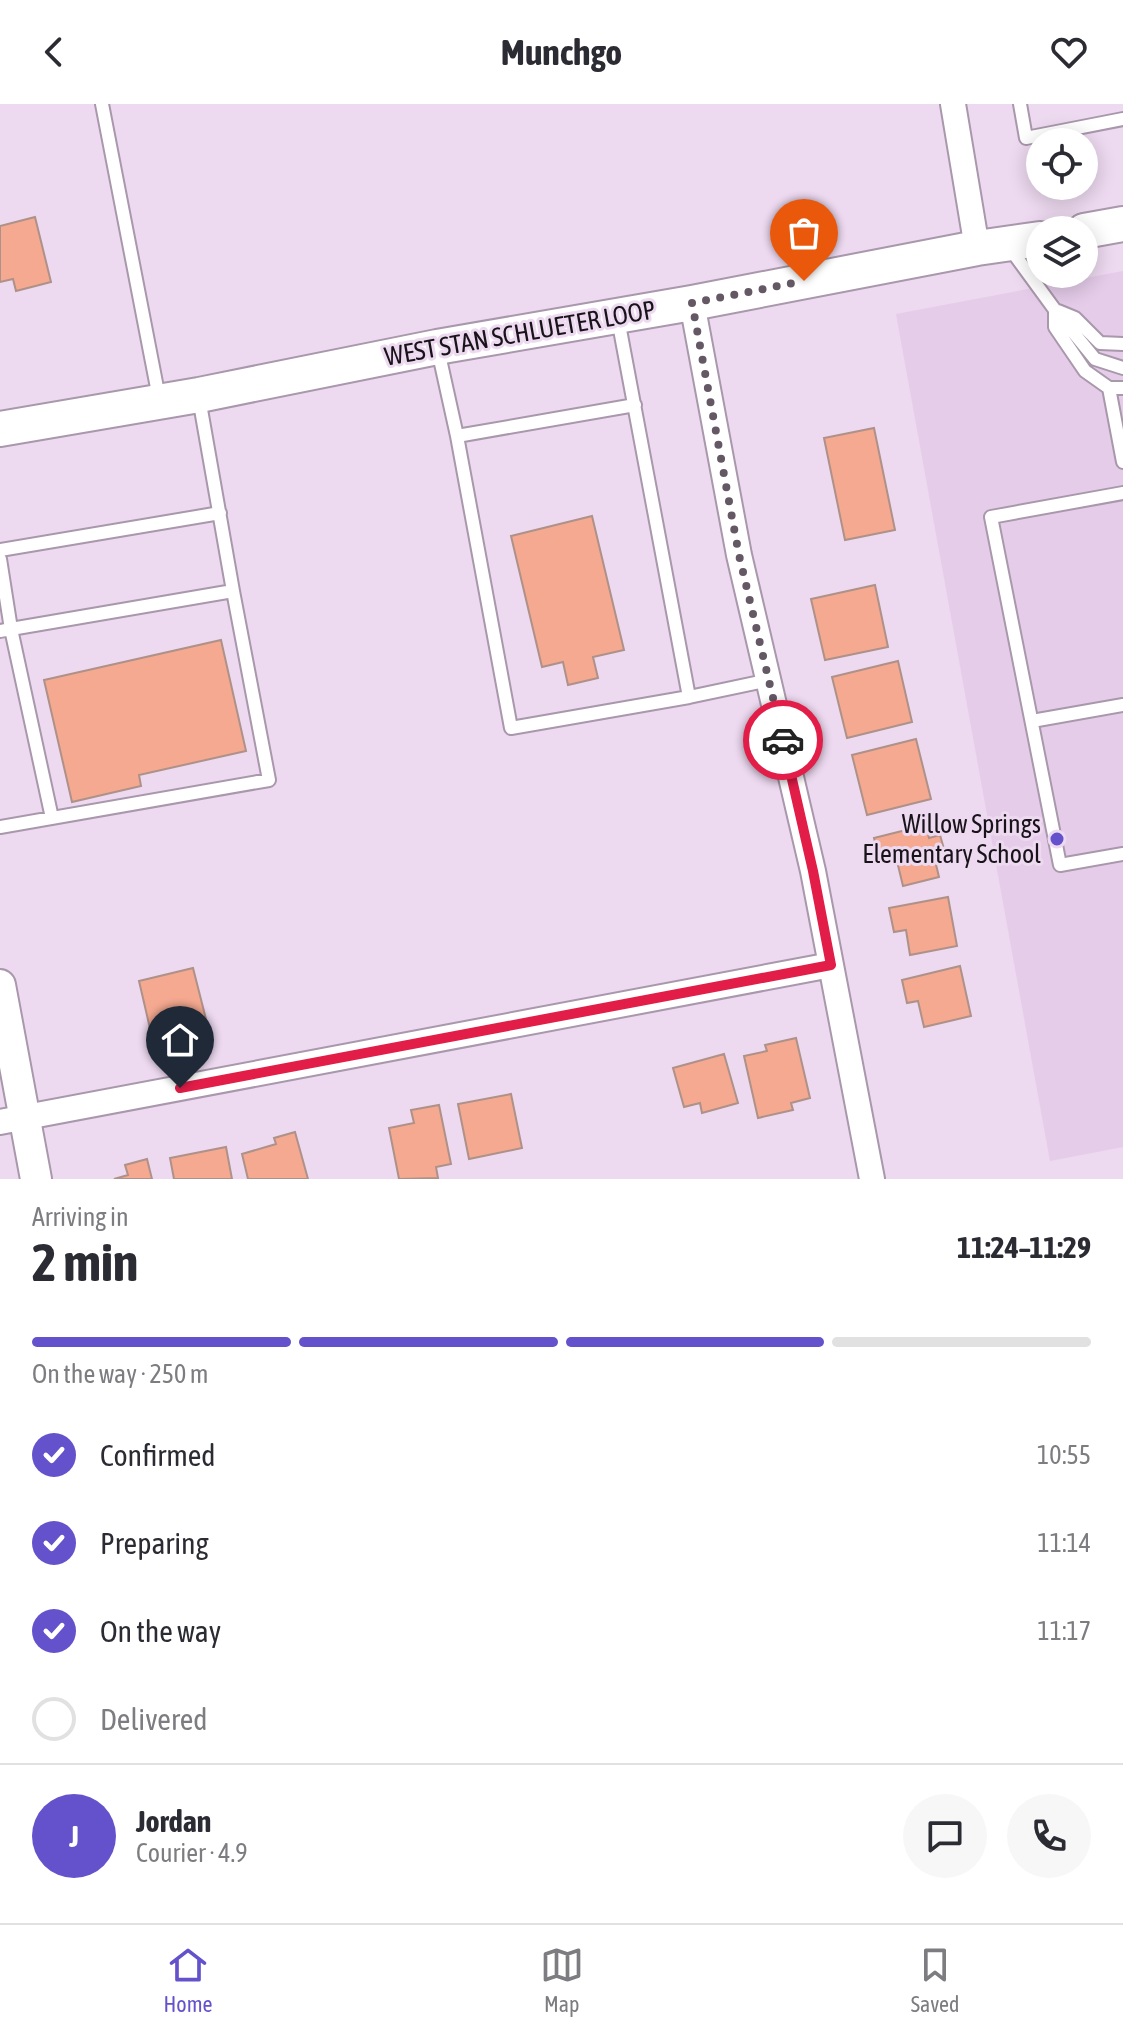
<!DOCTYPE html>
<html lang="en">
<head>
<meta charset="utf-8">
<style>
	body { margin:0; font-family:"Asap Condensed",sans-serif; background:#f7f7f7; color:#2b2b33; height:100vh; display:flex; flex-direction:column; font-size:30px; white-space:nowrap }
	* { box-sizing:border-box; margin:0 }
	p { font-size:26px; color:#7c7c81 }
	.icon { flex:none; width:44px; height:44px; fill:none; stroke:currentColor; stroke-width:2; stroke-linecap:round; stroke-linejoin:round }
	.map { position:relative; height:1075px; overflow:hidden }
	.side { display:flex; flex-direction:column; background:#fff; flex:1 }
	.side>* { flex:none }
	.fabs { position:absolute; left:1026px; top:24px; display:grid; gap:16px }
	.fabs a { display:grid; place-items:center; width:72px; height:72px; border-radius:50%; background:#fff; box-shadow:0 4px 20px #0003; font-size:40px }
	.pin { position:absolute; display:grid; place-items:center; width:68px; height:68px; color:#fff; margin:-82px -34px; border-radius:50% 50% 50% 0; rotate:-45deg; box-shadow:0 0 8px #0007 }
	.pin .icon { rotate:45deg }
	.courier { position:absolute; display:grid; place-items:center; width:80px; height:80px; margin:-40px; border:6px solid #e11d48; border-radius:50%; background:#fff; color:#222; box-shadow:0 2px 10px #0007 }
	.head em { font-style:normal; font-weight:700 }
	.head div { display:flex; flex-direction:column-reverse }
	.head { display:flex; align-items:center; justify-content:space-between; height:136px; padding:0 32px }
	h1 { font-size:52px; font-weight:700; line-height:60px }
	.bar { display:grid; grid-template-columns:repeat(4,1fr); gap:12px 8px; align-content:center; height:96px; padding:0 32px }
	.bar i { height:10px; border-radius:6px; background:#e1e1e2 }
	.bar .selected { background:#6352cb }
	.bar p { grid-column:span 4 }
	.line { display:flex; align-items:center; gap:20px; padding:0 32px; border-top:2px solid #e1e1e2 }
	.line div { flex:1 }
	.round { display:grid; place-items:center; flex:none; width:84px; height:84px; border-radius:42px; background:#f7f7f7 }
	ol { padding:0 32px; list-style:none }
	li { display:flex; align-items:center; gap:24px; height:88px }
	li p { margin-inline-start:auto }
	li .icon { padding:8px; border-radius:50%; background:#6352cb; color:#fff; stroke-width:4 }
	li:last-child { color:#7c7c81 }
	li i { width:44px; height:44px; border:4px solid #e1e1e2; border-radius:50% }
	header { display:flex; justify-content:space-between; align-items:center; height:104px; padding:0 32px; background:#fff; font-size:36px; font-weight:700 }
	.dock { display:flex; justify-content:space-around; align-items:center; height:112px; border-top:2px solid #e1e1e2; background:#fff; font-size:22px; color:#7c7c81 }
	.dock a { display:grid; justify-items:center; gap:4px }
	.dock .selected { color:#6352cb }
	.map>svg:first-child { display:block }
	.built { fill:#e5cce9 }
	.building { fill:#f5a990; stroke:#ae9188; stroke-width:2 }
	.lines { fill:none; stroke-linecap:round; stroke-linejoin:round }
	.service-casing { stroke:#a997ac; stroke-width:16 }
	.minor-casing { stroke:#a997ac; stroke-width:28 }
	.tertiary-casing { stroke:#a997ac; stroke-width:34 }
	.secondary-casing { stroke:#a997ac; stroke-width:38 }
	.service { stroke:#fff; stroke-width:12 }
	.minor { stroke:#fff; stroke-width:24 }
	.tertiary { stroke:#fff; stroke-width:30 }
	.secondary { stroke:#fff; stroke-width:34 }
	.done { stroke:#635864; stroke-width:8; stroke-dasharray:0 14.4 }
	.route { stroke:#e11d48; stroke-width:10 }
	.poi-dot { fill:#6352cb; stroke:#edd9f0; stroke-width:3 }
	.labels { text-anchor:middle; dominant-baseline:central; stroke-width:6; stroke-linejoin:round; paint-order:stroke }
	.street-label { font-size:26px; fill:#181219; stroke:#edd9f0 }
	.poi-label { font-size:26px; fill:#181219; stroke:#edd9f0; text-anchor:end }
</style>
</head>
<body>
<header><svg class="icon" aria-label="back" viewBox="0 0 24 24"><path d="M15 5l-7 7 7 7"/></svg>Munchgo<svg class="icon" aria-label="heart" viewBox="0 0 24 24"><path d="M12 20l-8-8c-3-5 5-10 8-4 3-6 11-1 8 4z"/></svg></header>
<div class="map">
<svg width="1123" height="1075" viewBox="0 0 1123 1075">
	<rect width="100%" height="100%" fill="#edd9f0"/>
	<!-- built -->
	<path class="built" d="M1123,167V1043L1050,1057L896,210Z"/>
	<!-- building -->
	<path class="building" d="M35,113L51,178L16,187L13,175L0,178V122Z
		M874,324L895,426L845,436L824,334Z
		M592,412L624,546L593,553L598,574L568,581L563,558L542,563L511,432Z
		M875,481L888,543L825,556L811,495Z
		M221,536L246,647L139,671L141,682L72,698L44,576Z
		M898,557L912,618L847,634L832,573Z
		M916,635L931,695L867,711L852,651Z
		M926,721L929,734L940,731L944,745L933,748L939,773L903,782L896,753L880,757L874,734Z
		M948,793L957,842L910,851L906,826L894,828L889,804Z
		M960,862L971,912L924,923L918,897L907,899L902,876Z
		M193,864L207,919L152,933L139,877Z
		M796,934L810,994L791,999L793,1006L758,1014L744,952L767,947L765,941Z
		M724,950L738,999L702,1009L700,999L684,1003L673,964Z
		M511,990L522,1044L469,1055L458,1000Z
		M439,1001L451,1060L436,1063L438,1074L399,1075L389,1024L414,1019L411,1006Z
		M295,1028L308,1075H248L242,1050L276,1040L274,1034Z
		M226,1043L232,1075H174L170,1054Z
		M147,1055L152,1075H114L128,1071L125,1061Z"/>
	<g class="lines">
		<!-- service casing -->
		<g class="service-casing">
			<path id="service" d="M102,0L159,294
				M1020,0L1026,34L1123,15
				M1009,143L1055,206V223L1085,267L1109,284H1123
				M1055,206L1095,255L1123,264
				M1058,207L1075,214L1100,239L1123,240
				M438,246L457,332L511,624L689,593L618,215
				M1109,284L1123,358
				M457,332L635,301
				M1123,389L991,413L1060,761L1123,750
				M0,446L220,409
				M0,455L11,525L233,487
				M0,527L11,525L52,714
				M689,593L769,576
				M1032,617L1123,601
				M0,723L269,676L233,487L199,294"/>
		</g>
		<!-- minor casing -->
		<g class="minor-casing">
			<path id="minor" d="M953,0L977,144
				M692,199L739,451L813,767L872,1075
				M0,1018L831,861"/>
		</g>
		<!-- tertiary casing -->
		<g class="tertiary-casing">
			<path id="tertiary" d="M0,881L36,1075"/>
		</g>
		<!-- secondary casing -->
		<g class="secondary-casing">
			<path id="secondary" d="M1084,127L1123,120
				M0,325L199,291L437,243L692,199L977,144L1040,135"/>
		</g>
		<!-- service -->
		<use href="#service" class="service"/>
		<!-- minor -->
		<use href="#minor" class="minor"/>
		<!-- tertiary -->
		<use href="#tertiary" class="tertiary"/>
		<!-- secondary -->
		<use href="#secondary" class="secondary"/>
	</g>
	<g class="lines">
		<!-- done -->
		<path class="done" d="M783,636L739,451L692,199L804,177"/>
		<!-- route -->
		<path class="route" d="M180,984L831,861L813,767L783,636"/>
	</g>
	<!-- markers -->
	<circle class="poi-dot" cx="1057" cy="735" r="8"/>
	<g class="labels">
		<!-- street labels -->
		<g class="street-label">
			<text transform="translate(520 229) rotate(-10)">WEST STAN SCHLUETER LOOP</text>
		</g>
		<!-- poi labels -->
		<g class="poi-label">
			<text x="1041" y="720">Willow Springs<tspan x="1041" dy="30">Elementary School</tspan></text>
		</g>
	</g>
</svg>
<div class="fabs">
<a><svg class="icon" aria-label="locate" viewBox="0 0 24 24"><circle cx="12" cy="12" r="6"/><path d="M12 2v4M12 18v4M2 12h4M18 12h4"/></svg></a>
<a><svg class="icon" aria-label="layers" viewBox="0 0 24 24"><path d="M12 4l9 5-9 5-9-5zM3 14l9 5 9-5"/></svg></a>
</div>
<div class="pin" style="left:804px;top:177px;background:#ea580c"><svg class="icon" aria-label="bag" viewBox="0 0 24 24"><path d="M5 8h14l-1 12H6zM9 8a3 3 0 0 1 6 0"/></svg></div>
<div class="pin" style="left:180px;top:984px;background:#1f2937"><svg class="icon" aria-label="home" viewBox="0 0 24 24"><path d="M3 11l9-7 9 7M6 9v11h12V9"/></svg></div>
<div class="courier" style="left:783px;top:636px"><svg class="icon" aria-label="car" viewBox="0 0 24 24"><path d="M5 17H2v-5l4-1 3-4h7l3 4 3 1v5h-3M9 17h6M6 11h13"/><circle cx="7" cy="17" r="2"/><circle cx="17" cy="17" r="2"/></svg></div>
</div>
<section class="side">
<div class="head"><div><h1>2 min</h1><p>Arriving in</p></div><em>11:24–11:29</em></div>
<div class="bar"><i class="selected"></i><i class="selected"></i><i class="selected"></i><i></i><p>On the way · 250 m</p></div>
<ol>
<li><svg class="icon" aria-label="check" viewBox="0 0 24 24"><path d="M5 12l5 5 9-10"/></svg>Confirmed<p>10:55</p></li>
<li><svg class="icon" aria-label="check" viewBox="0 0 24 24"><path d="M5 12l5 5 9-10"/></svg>Preparing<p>11:14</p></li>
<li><svg class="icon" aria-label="check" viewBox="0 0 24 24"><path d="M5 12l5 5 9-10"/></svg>On the way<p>11:17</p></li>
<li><i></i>Delivered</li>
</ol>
<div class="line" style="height:144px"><b class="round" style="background:#6352cb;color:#fff">J</b><div><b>Jordan</b><p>Courier · 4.9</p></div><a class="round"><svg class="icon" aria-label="chat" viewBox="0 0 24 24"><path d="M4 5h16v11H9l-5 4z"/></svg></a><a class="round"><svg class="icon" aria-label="phone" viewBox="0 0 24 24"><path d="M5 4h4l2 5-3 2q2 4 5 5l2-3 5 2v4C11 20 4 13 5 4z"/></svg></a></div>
</section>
<nav class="dock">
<a class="selected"><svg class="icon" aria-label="home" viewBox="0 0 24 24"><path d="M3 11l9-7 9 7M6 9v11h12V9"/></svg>Home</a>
<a><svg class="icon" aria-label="map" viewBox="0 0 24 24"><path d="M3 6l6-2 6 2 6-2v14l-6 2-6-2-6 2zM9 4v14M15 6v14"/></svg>Map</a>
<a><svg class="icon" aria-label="saved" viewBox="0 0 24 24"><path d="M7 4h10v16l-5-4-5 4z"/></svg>Saved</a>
</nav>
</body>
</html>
